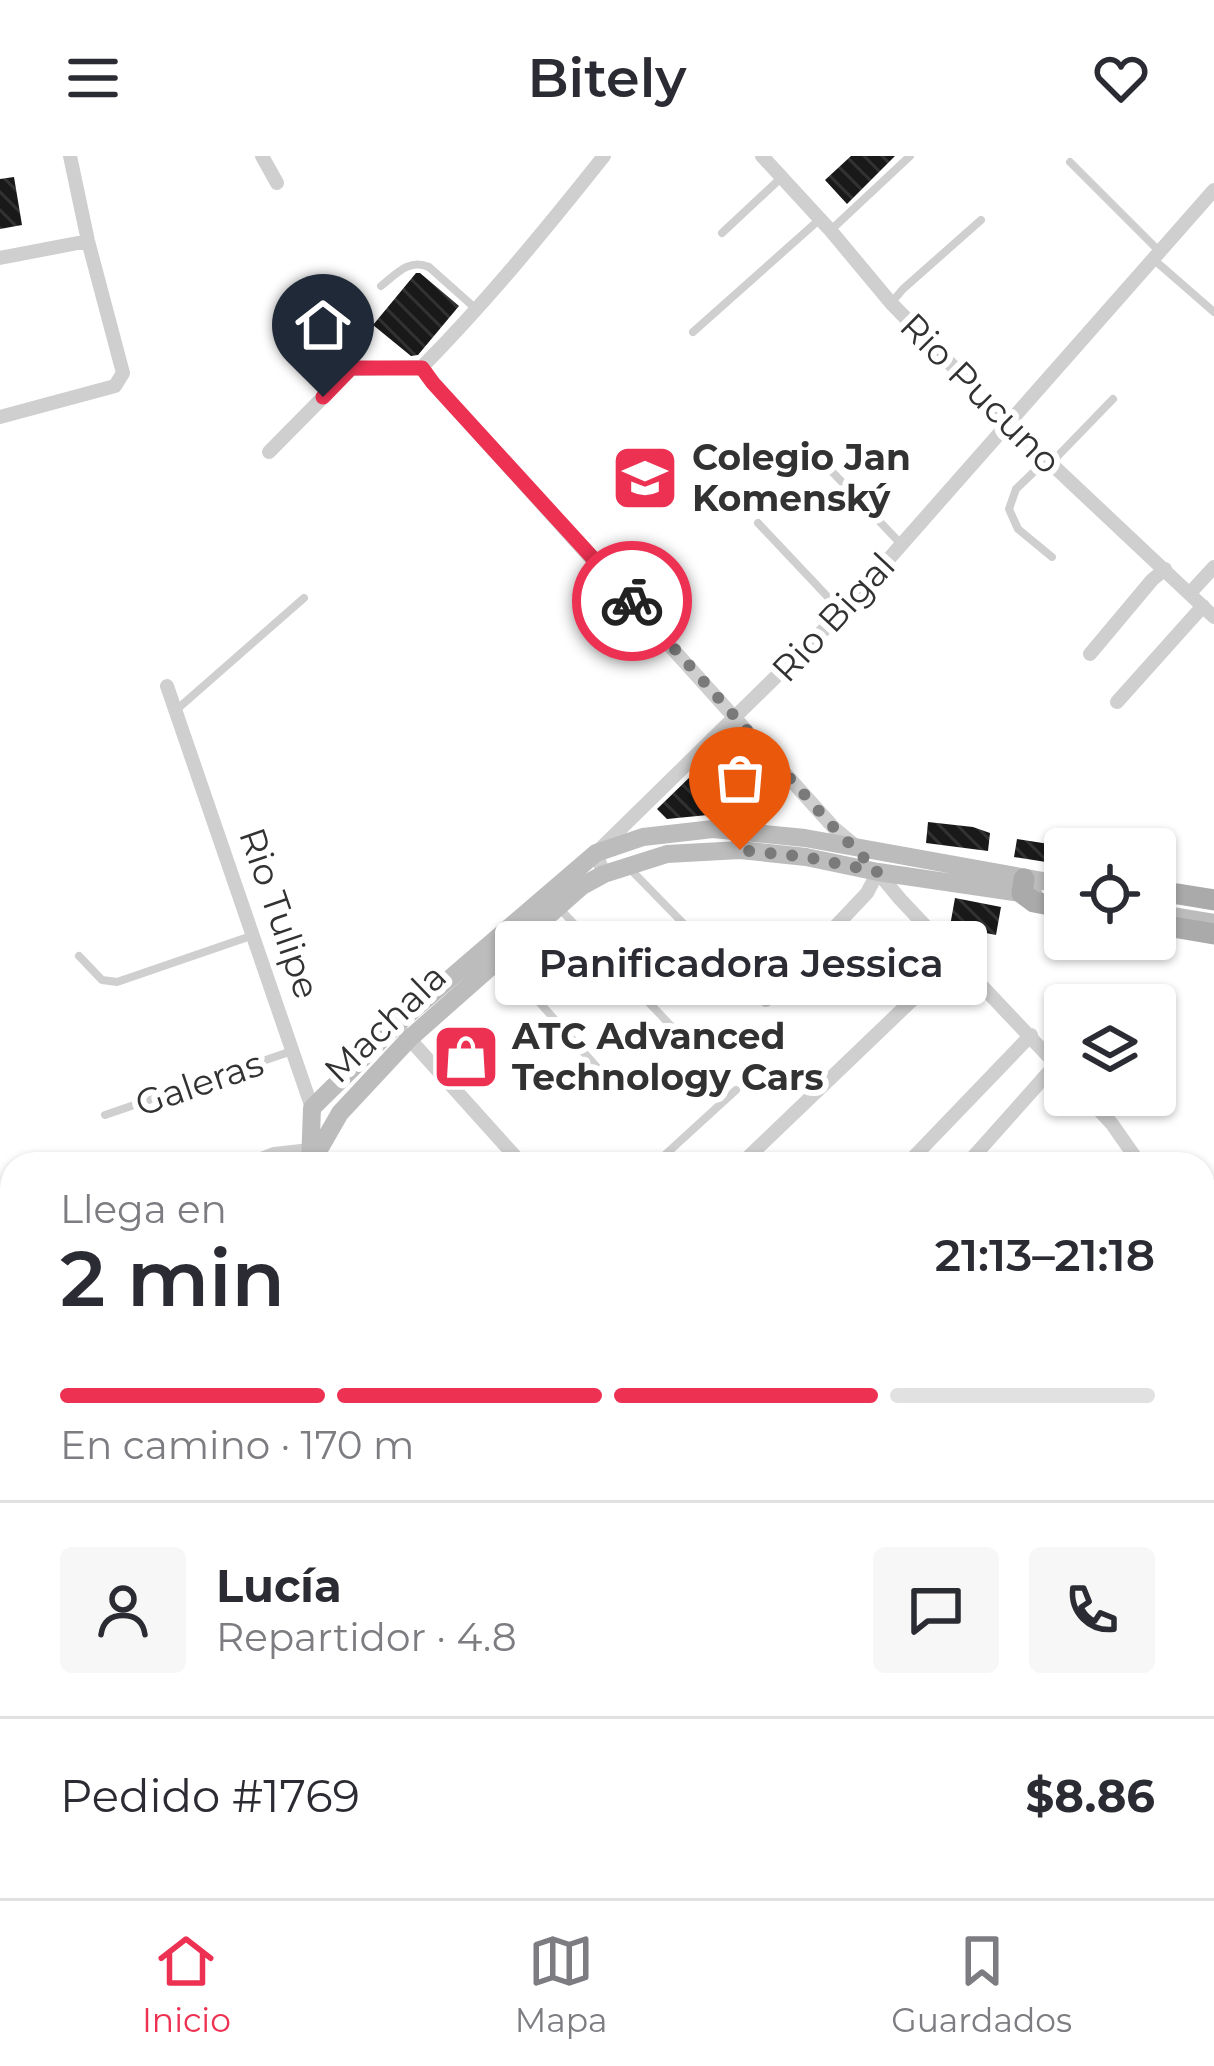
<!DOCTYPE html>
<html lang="es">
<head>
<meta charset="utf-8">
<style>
	body { margin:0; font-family:Montserrat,sans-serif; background:#f7f7f7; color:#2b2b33; height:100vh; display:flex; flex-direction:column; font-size:45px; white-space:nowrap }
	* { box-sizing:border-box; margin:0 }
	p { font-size:39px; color:#7c7c81 }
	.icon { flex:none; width:66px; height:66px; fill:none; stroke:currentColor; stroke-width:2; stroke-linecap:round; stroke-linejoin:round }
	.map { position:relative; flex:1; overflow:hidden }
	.details { position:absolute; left:0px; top:996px; width:1215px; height:747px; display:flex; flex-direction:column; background:#fff; border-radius:36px 36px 0 0; box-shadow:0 3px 9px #0004 }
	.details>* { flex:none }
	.controls { position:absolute; left:1044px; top:672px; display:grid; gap:24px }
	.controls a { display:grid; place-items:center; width:132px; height:132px; border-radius:12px; background:#fff; box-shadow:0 3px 9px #0004; font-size:60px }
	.pin { position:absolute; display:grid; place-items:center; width:102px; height:102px; color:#fff; margin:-123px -51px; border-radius:50% 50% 50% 0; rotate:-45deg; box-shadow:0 0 12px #0007 }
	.pin .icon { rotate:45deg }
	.courier { position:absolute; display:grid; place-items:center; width:120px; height:120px; margin:-60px; border:9px solid #ed3152; border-radius:50%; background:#fff; color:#222; box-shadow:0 3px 15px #0007 }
	.bubble { position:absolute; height:84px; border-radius:12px; background:#fff; box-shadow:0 3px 9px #0004; font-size:39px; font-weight:600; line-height:84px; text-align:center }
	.headline em { font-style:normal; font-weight:600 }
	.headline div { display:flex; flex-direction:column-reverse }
	.headline { display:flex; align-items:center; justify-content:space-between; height:204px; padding:0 60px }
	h1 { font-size:78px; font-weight:600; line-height:90px }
	.bar { display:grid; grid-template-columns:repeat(4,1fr); gap:18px 12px; align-content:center; height:144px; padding:0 60px }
	.bar i { height:15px; border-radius:9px; background:#e1e1e2 }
	.bar .active { background:#ed3152 }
	.bar p { grid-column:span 4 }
	.line { display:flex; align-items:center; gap:30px; padding:0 60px; border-top:3px solid #e1e1e2 }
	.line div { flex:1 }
	.round { display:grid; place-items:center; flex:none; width:126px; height:126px; border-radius:12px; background:#f7f7f7 }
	header { display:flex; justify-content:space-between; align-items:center; height:156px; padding:0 60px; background:#fff; font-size:54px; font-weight:600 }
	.menu { display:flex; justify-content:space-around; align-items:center; height:168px; border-top:3px solid #e1e1e2; background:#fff; font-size:33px; color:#7c7c81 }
	.menu a { display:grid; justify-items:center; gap:6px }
	.menu .active { color:#ed3152 }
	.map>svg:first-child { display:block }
	.building { fill:url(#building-back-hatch) }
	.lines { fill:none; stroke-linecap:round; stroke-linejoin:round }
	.lane { stroke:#cfcfcf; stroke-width:8 }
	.street { stroke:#cfcfcf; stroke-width:14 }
	.secondary { stroke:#bcbcbc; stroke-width:18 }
	.primary { stroke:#aaa; stroke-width:21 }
	.done { stroke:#7a7a7a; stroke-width:12; stroke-dasharray:0 21.6 }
	.route { stroke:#ed3152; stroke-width:15 }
	.labels { text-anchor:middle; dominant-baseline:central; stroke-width:12; stroke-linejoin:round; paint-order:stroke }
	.street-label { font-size:36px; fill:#323232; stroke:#fff }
	.poi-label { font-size:36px; font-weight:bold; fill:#323232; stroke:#fff; text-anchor:start }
</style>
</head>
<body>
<header><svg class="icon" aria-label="menu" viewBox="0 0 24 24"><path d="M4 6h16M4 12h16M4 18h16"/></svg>Bitely<svg class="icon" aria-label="heart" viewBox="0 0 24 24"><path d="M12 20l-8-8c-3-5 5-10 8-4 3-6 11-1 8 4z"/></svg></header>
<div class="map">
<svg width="1214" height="1742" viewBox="0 0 1214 1742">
	<defs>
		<pattern id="building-back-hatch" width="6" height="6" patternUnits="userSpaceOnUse" patternTransform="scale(3)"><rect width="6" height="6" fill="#191919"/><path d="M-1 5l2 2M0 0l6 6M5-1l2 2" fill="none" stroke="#323232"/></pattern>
	</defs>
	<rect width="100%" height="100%" fill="#fff"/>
	<!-- building -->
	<path class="building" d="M851,0H895L847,48L825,24Z
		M14,21L22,69L0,73V23Z
		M416,117H420L459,150L418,199L411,200L373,169Z
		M693,618L728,657L667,663L657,653Z
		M928,666L973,671L990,677L988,695L926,687Z
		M1017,683L1049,688L1046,706L1014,701Z
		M955,742L1001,751L996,779L950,770Z"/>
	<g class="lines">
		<!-- lane -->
		<path class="lane" d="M1070,6L1159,95
			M832,73L910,0
			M722,77L782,21
			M1152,102L1214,156
			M381,130C396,118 409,102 429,111L475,152
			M892,146L903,133L981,64
			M693,176L820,63
			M819,302L901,388
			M1046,304L1016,333L1009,353L1018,373L1052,401
			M1051,307L1113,243
			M758,367L842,456
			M175,555L304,442
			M629,712L728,813
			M559,752L674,873
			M79,800L102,824L117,826L251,780
			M500,802L618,935
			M105,959L292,895
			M655,1008L736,934"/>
		<!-- street -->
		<path class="street" d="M262,0L277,27
			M762,0L831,75L891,147L1009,268L1214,461
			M0,102L88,85
			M422,211L433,227L835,673L853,688
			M422,211C487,145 546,73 604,0
			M0,261L115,230L123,217L88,85L70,0
			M269,296L351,213L422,211
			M1190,437L1214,411
			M1090,498L1152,424L1165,413
			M167,530L312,952
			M1117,546L1203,450
			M876,714L900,743L1065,918
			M604,718L596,697L842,456L1214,34
			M766,844L867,737L878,716
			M405,878L522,1008
			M1085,939L1112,968L1140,1008
			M248,1008L274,998L310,994
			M741,1008L956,802
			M907,1008L1031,879
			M967,1008L1056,908
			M1203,1034L1214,1029
			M1203,1272L1214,1300
			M1203,1340L1214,1331
			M0,1350L12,1339
			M0,1402L12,1423
			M0,1588L12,1581
			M276,1742L282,1731
			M424,1742L426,1731
			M469,1742L471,1731
			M515,1742L516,1731
			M558,1742L560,1731
			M600,1742L601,1731
			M838,1742L842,1731"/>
		<!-- secondary -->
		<path class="secondary" d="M1155,757L1214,767
			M313,1004L340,957L409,883L582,730L604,718L667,698L740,694L806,701L878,716L1034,739
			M310,1008L312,952L397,868L596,697L643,681L713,673L805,682L1065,729
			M0,1721L12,1715
			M309,1731L323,1734L343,1731"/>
		<!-- primary -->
		<path class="primary" d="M1024,723L1022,737L1034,746L1065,752
			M1155,738H1178L1214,744
			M1155,768L1214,778
			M1203,1612L1214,1576
			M1162,1742L1166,1731
			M1210,1742L1214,1730"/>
	</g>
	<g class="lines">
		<!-- done -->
		<path class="done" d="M632,445L835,673L878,716L806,701L740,694"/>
		<!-- route -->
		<path class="route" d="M323,241L351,212H422L433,227L632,445"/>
	</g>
	<!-- icons -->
	<defs>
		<g id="school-square" transform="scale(3.45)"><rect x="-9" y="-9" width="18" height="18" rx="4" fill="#ed3152" stroke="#fff"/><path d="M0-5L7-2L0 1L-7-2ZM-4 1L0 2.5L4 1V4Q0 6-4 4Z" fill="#fff"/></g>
		<g id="shop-square" transform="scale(3.45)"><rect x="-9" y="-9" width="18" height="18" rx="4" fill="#ed3152" stroke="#fff"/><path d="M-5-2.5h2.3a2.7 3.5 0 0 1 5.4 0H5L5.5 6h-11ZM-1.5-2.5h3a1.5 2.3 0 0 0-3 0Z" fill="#fff"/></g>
	</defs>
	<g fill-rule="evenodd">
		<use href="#school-square" x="645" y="322"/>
		<use href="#shop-square" x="466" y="901"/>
	</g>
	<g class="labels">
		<!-- street labels -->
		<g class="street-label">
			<text transform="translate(981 237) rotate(45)">Rio Pucuno</text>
			<text transform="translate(833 461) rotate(-47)">Rio Bigal</text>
			<text transform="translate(280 757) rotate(71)">Rio Tulipe</text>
			<text transform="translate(385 867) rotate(-44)">Machala</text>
			<text transform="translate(199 927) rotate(-19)">Galeras</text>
		</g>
		<!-- poi labels -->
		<g class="poi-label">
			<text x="692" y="301">Colegio Jan<tspan x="692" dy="41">Komenský</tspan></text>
			<text x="512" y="880">ATC Advanced<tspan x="512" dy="41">Technology Cars</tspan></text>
		</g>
	</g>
</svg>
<div class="controls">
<a><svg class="icon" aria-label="locate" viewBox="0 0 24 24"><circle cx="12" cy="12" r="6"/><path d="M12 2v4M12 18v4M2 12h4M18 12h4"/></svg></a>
<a><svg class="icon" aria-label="layers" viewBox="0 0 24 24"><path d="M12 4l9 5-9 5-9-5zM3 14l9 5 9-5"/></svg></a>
</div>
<div class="pin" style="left:740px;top:694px;background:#ea580c"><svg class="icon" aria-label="bag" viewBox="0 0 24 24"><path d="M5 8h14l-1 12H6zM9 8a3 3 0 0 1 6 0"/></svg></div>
<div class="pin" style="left:323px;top:241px;background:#1f2937"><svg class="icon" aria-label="home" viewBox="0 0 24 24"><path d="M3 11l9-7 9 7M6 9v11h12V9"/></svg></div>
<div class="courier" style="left:632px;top:445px"><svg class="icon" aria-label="bike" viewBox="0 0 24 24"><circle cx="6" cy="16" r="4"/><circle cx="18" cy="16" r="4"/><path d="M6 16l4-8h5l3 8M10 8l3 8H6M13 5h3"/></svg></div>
<div class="bubble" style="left:495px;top:765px;width:492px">Panificadora Jessica</div>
<section class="details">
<div class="headline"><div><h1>2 min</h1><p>Llega en</p></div><em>21:13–21:18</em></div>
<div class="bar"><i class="active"></i><i class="active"></i><i class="active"></i><i></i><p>En camino · 170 m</p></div>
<div class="line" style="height:216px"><a class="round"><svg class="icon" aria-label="person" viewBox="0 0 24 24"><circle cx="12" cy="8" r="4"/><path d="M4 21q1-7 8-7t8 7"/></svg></a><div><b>Lucía</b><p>Repartidor · 4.8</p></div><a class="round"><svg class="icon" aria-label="chat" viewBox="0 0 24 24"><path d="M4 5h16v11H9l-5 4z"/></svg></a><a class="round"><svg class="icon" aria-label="phone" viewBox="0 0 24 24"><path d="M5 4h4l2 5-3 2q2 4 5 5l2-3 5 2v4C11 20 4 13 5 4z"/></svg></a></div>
<div class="line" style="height:156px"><div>Pedido #1769</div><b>$8.86</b></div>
</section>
</div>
<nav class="menu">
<a class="active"><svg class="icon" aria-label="home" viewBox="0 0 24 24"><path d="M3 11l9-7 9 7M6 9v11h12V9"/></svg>Inicio</a>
<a><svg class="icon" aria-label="map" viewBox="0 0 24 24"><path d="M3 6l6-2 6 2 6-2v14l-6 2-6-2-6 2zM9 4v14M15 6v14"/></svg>Mapa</a>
<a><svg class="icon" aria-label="saved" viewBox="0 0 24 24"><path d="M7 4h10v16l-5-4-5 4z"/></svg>Guardados</a>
</nav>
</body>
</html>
